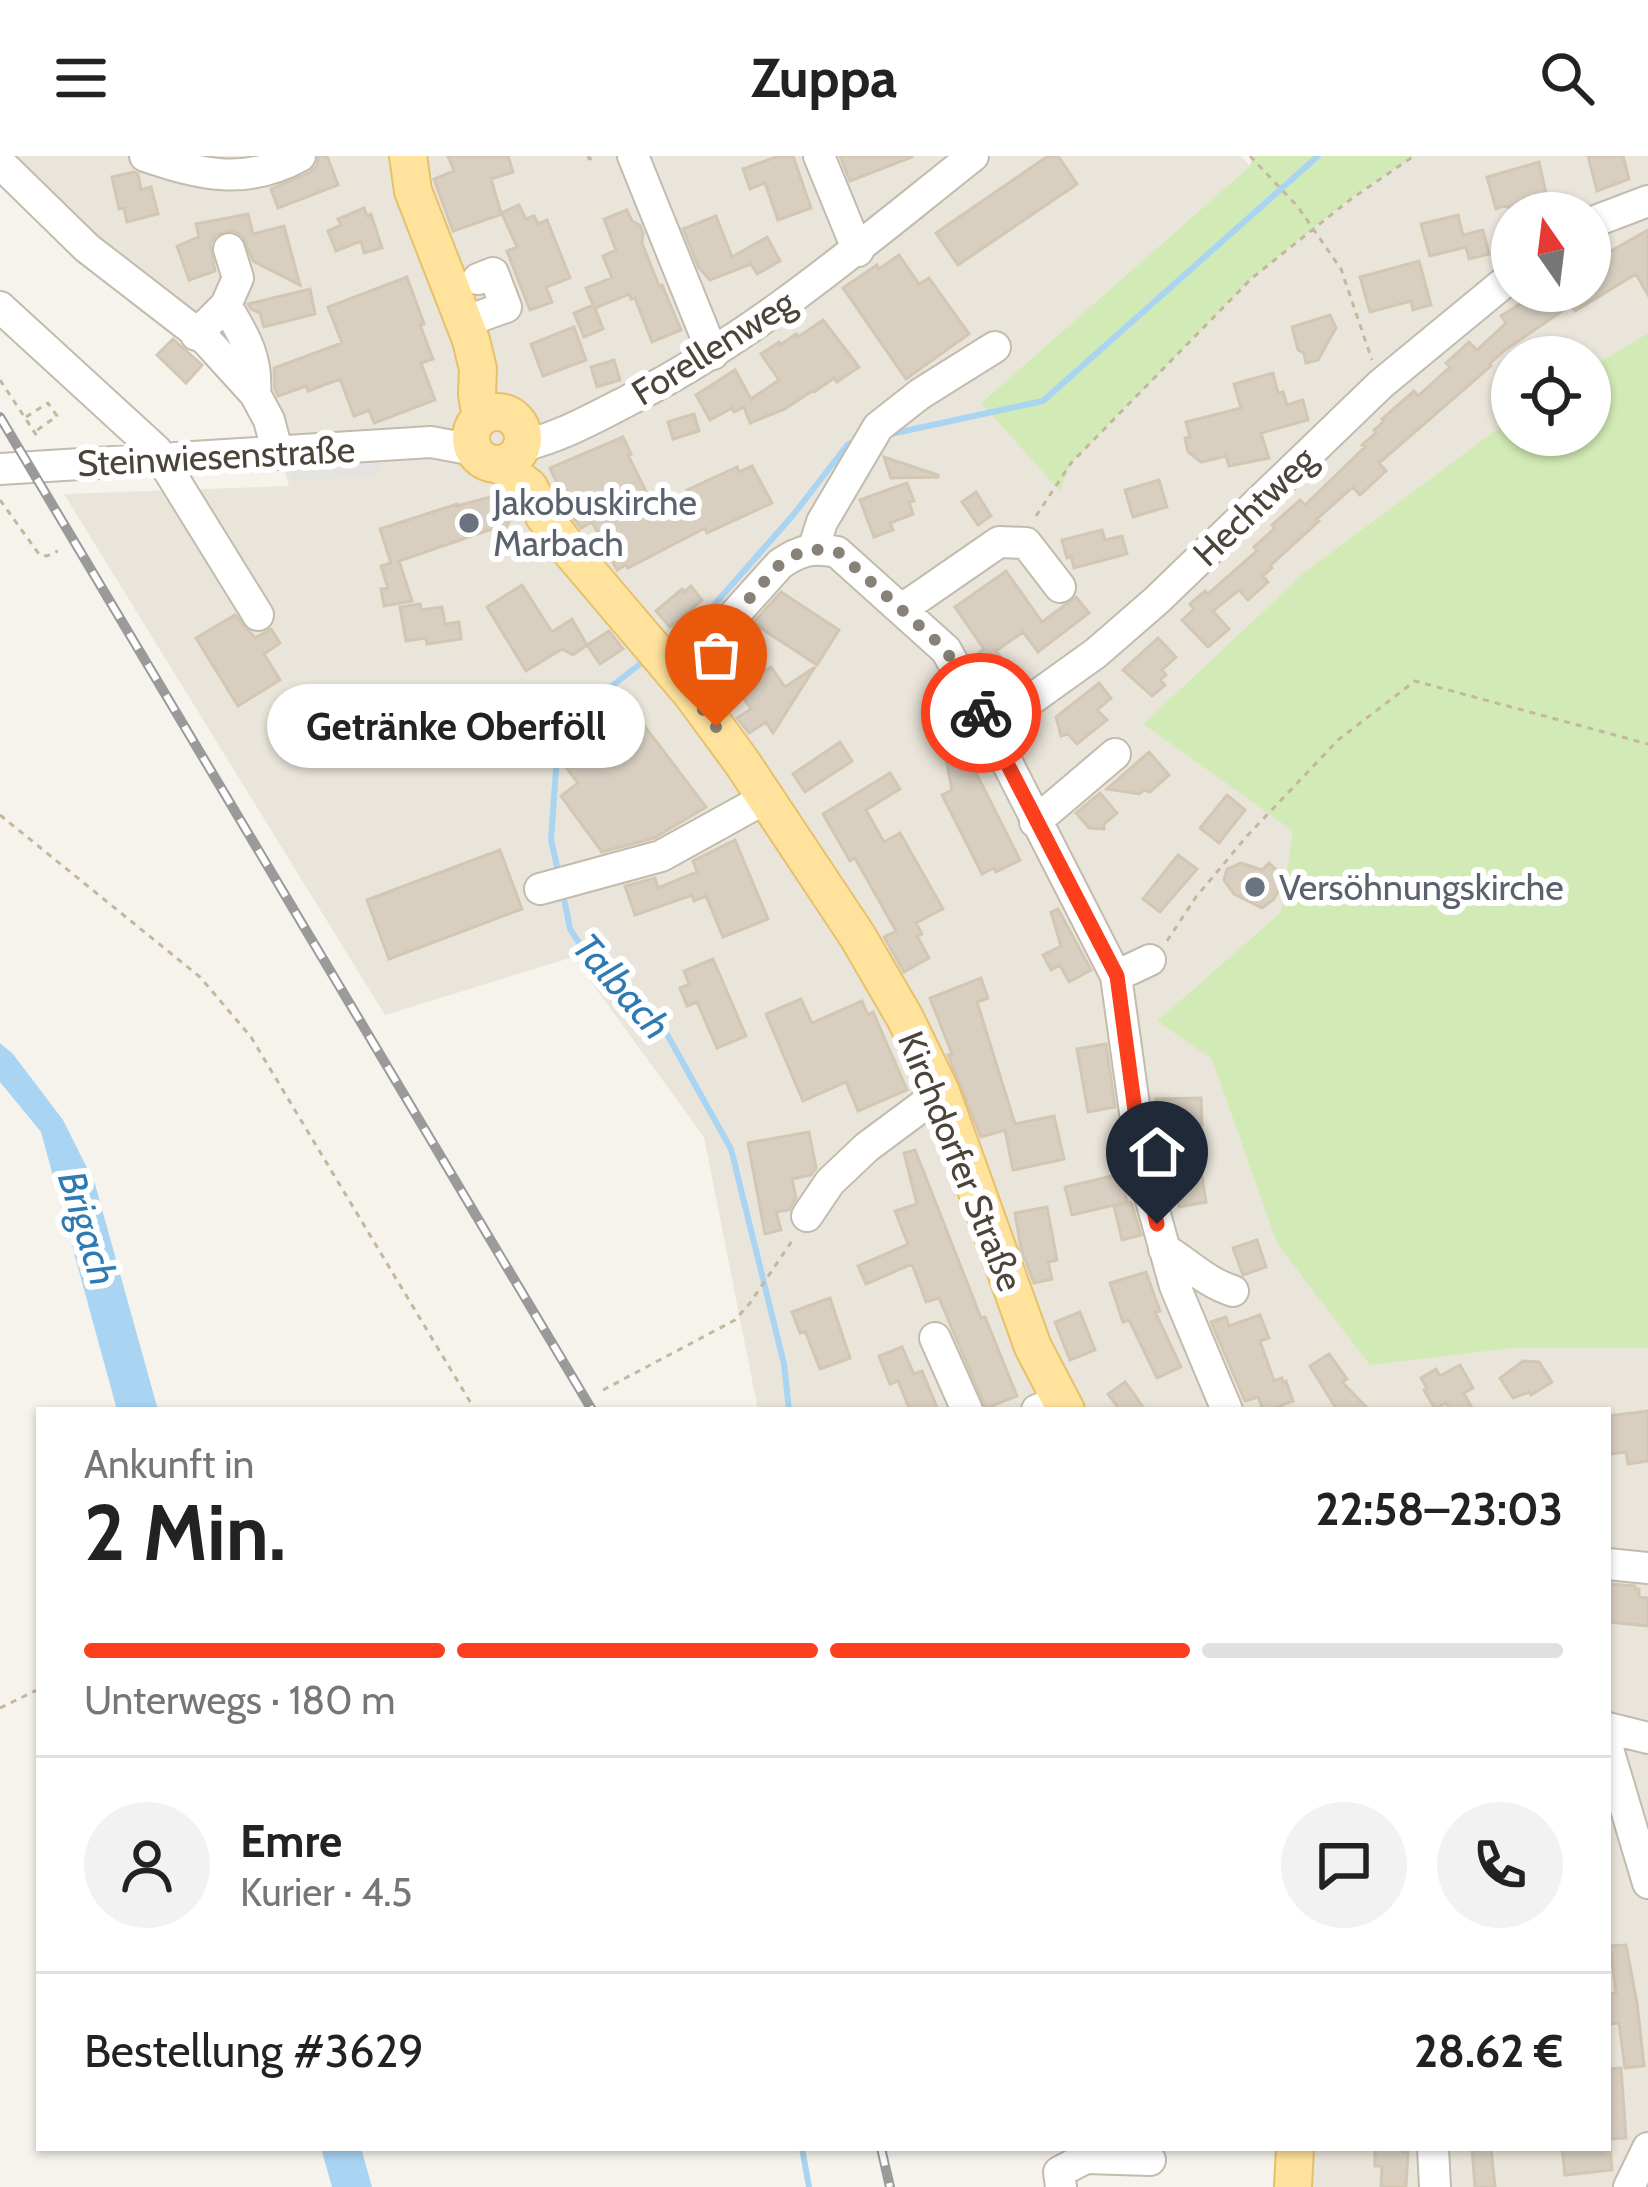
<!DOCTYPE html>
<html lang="de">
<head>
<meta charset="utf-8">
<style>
	body { margin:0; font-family:Cabin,sans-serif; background:#f2f2f2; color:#222; height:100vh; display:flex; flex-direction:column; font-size:45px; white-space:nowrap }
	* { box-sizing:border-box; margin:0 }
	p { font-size:39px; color:#767676 }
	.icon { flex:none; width:66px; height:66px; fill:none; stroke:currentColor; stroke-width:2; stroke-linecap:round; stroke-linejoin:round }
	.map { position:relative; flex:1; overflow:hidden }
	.side { position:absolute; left:36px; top:1251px; width:1575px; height:744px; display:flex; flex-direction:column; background:#fff; border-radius:0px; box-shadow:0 3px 9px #0004 }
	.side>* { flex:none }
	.needle { width:78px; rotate:346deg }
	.buttons { position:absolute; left:1491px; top:36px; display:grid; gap:24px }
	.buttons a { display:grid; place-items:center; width:120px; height:120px; border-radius:50%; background:#fff; box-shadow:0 3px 9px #0004; font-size:60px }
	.pin { position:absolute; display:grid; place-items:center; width:102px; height:102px; color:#fff; margin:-123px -51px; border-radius:50% 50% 50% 0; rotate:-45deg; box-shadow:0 0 12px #0007 }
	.pin .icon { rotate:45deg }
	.courier { position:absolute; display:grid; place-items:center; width:120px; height:120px; margin:-60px; border:9px solid #fc3f1d; border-radius:50%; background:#fff; color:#222; box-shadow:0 3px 15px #0007 }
	.bubble { position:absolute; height:84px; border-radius:42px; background:#fff; box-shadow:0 3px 9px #0004; font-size:39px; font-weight:700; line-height:84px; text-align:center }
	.summary em { font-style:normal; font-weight:700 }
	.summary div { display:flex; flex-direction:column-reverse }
	.summary { display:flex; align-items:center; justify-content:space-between; height:204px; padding:0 48px }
	h1 { font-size:78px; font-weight:700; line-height:90px }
	.bar { display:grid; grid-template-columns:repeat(4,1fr); gap:18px 12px; align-content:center; height:144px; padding:0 48px }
	.bar i { height:15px; border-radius:9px; background:#e0e0e0 }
	.bar .on { background:#fc3f1d }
	.bar p { grid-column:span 4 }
	.line { display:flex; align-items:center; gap:30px; padding:0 48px; border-top:3px solid #e0e0e0 }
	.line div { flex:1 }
	.round { display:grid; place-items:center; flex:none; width:126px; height:126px; border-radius:63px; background:#f2f2f2 }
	header { display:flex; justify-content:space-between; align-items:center; height:156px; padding:0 48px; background:#fff; font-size:54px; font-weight:700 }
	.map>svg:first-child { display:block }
	.residential { fill:#eae5da; fill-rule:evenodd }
	.green { fill:#d2eab5 }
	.parking { fill:#e5e3e0 }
	.water { fill:#a9d4f2 }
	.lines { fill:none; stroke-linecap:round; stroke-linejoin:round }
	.stream { stroke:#a9d4f2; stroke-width:6 }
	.building { fill:#d8cfc1; stroke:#d3c7b4; stroke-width:3 }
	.minor-casing { stroke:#c2bbae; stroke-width:34 }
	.major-casing { stroke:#e6c16a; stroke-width:40 }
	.path { stroke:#c4b79f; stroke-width:3; stroke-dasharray:6 6; stroke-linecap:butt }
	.minor { stroke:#fff; stroke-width:30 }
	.major { stroke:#ffe39c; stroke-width:36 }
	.rail-casing { stroke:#9a9a9a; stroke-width:10 }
	.rail { stroke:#fff; stroke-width:6; stroke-dasharray:18; stroke-linecap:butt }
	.done { stroke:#878178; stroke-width:12; stroke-dasharray:0 21.6 }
	.route { stroke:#fc3f1d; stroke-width:15 }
	.worship-dot { fill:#6b7280; stroke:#fff; stroke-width:4.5 }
	.labels { text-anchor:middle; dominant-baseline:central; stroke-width:12; stroke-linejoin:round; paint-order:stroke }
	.street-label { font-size:36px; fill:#4b4439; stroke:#fff }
	.worship-label { font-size:36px; fill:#5b616d; stroke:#fff; text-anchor:start }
	.water-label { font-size:39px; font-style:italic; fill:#2e7ab2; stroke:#fff }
</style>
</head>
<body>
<header><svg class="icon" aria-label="menu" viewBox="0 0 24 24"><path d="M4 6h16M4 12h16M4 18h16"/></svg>Zuppa<svg class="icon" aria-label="search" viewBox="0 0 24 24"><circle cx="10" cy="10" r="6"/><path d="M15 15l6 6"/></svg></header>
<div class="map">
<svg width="1648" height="2031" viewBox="0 0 1648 2031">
	<rect width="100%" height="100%" fill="#f6f3ec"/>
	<!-- residential -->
	<path class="residential" d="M0,0H1241L1250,10L981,247L1060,334L1071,307L1252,122L1351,43L1414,0H1648V177L1590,212V201H1512V262L1306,415L1143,568L1294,675L1281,756L1157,865L1212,902L1277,1088L1370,1208L1514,1192H1648V2031H1308L1309,1992H1608V1254H758L704,981L573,801L385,859L64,338L289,330L269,264ZM1512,57H1590V135H1512Z"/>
	<!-- green -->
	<path class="green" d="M1253,0H1414L1350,43L1252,122L1071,307L1060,335L981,247L1250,10Z
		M1648,177V1192H1514L1370,1209L1277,1088L1212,903L1157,865L1281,756L1293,675L1143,568L1306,415L1512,262V279H1590V212Z"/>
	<!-- parking -->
	<path class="parking" d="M378,305L379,318L292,326L291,313Z"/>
	<!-- water -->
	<path class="water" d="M0,887L13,898L63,964L95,1028L158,1254H117L41,976L0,926Z
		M321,1992H361L372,2031H332Z"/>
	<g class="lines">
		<!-- stream -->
		<path class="stream" d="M891,278L1043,245L1318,0
			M664,490L707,457L794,358L848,288L854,286
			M559,719L551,684L559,571L644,505
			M563,737L570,773L592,807L659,864L731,993L784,1208L789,1254
			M802,1992L809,2031"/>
	</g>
	<!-- building -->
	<path class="building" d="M319,0H327L338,29L278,52L271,33L309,17L317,10Z
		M448,0H508L513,16L491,23L501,57L519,49L526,63L534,60L538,68L547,64L570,122L546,131L552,146L530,154L507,95L517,91L502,58L453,75L434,23L454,15Z
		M779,0H793L811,52L778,64L765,27L750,33L743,13Z
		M840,0H912V1L850,25Z
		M1048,0H1058L1077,28L958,109L936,77Z
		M1588,0H1623L1629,23L1597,35Z
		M1539,6L1546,37L1515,53L1503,50L1496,53L1487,21Z
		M134,16L138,18L141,34L151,31L158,58L127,66L124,52L119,53L112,21Z
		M364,52L367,60L371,58L382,92L364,97L361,85L336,95L328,75L341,69L338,63Z
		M627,54L632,65L640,69L643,77L642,87L659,130L662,129L681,174L652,186L635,142L631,143L629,138L595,152L603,173L584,181L574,157L593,149L586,132L612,122L603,100L616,94L604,63Z
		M248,58L253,78L284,70L300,129L253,105L243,80L232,74L216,79L210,88L215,115L189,124L177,90L199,81L196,68Z
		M1458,59L1463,79L1483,74L1489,98L1469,103L1466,91L1430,100L1421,68Z
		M716,60L732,101L767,81L780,105L757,118L751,108L710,124L699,112L683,73Z
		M1648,74V139L1636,118L1575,155L1571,149L1505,194L1489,208L1491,210L1379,307L1386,315L1360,339L1353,331L1317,363L1319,365L1270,410L1272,412L1263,420L1268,426L1248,444L1239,434L1213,455L1229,473L1208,491L1182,464L1194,453L1190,448L1205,435L1208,438L1257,395L1254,391L1275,372L1272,369L1300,344L1305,349L1365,291L1362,289L1376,277L1374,274L1384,265L1382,263L1414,235L1418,240L1450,211L1446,207L1469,186L1477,194L1506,167L1501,160L1541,135H1590V107Z
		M899,99L919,128L929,122L969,178L906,223L843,132L877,109L879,113Z
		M1419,105L1431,149L1413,154L1411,145L1370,156L1360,121Z
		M407,121L424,168L420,169L433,203L421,207L435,244L374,267L369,254L354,260L340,223L308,235L306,230L278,240L275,233L274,212L342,187L328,151Z
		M310,133L315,158L264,171L260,157L251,153L248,148Z
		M1330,159L1336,172L1318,204L1306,207L1304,197L1298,194L1292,171Z
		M823,164L859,211L837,226L834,222L814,236L812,235L785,253L750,267L744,251L734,256L732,252L710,264L696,239L735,214L751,243L779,224L761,198L779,186L780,189L796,178L798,181Z
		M574,171L586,204L543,220L531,188Z
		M173,183L202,209L186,227L157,199Z
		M614,204L620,224L597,231L591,211Z
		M1273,217L1278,237L1283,236L1287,249L1303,244L1308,264L1261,277L1269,302L1229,310L1226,300L1201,306L1188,296L1185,282L1190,281L1186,266L1241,252L1234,228Z
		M694,258L699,275L673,283L668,266Z
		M623,281L631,298L628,299L655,354L688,337L687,334L737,311L739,316L752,310L772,347L707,377L705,372L628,412L626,409L617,414L592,366L581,372L571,359L550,312Z
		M884,301L938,319V321L891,322Z
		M1159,324L1167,351L1133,361L1125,334Z
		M907,327L914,345L909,346L913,358L890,367L893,374L874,381L860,344Z
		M976,336L991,360L978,369L962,346Z
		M502,338L511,346L516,354L499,383L495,372L399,405L412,445L384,450L381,433L388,432L381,410L391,407L380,373L457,348V350Z
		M1102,374L1105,384L1122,380L1127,398L1074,412L1071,400L1067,402L1062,384Z
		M1006,415L1042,466L1076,441L1089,457L1038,496L1023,476L996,495L1009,513L987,528L973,502L984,493L955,451Z
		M522,429L552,476L572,463L587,489L573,499L562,493L526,515L487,451Z
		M691,430L702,444L670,471L656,455L682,433L684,436Z
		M781,436L839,474L817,509L753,467Z
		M420,448L421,454L442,451L445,468L459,466L461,483L427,488L426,482L406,485L400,451Z
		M235,459L255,482L271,473L280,487L264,498L280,524L238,550L196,482Z
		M609,475L623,493L600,508L587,489Z
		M1158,482L1176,501L1162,514L1166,519L1160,524L1165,529L1152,540L1123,514Z
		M771,511L785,531L815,511L773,577L766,566L749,577L737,562L751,553L737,533Z
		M1099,527L1111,542L1097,554L1107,564L1077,588L1068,578L1061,580L1056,561Z
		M475,547L479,582L443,586L439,551Z
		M630,551L706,651L654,682L602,696L561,640L578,627L566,611L586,596L581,588Z
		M840,586L852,605L805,636L793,618Z
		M962,589L1020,704L996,716L994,712L982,718L942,639L952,634L945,598Z
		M1149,596L1169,619L1150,636L1144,634L1139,638L1107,633Z
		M890,617L900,633L866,654L884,686L900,677L943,753L916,767L922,778L917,780L929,802L904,816L884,781L896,775L855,702L850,705L823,658Z
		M1100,637L1117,657L1104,668V673L1089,672L1076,657Z
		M1227,639L1245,654L1219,687L1200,672Z
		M735,684L768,763L723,781L706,740L694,745L692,739L635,759L625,730L655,722L658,732L697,716L693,705Z
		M500,694L522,753L389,803L367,744Z
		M1178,699L1197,713L1160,756L1143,743Z
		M1241,707L1262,714L1269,707L1280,717L1276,723L1282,729L1273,744L1262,752L1234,738L1224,724L1227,713Z
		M1058,753L1091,814L1069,826L1060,809L1051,814L1043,799L1061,790L1051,756Z
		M713,803L746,880L717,892L697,846L687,850L680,832L689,828L684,815Z
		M981,822L988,842L977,846L1015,968L1054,960L1064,1003L1013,1014L1005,974L981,981L948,899L952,898L930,842Z
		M801,843L812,867L862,845L868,859L873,856L907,934L858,955L846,926L803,945L766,858Z
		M1106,888L1115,951L1088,956L1077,893Z
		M1201,942L1202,969L1165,970V962H1156V943Z
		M809,976L816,1012L811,1019L792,1023L796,1042L789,1054L776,1056L781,1074L765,1078L748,987Z
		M915,994L981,1162L985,1161L1017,1240L986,1252L939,1142L926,1146L912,1108L866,1128L858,1110L908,1088L895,1055L917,1048L904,997Z
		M1201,1014L1206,1046L1179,1051L1173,1019Z
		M1120,1018L1127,1046L1072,1059L1065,1031Z
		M1131,1046L1141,1079L1122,1084L1114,1050Z
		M1047,1051L1057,1104L1048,1106L1052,1123L1034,1127L1021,1093L1015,1057Z
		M1257,1084L1266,1111L1243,1119L1233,1092Z
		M1146,1116L1160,1155L1155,1156L1181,1211L1157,1222L1129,1164L1123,1166L1110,1127Z
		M830,1142L850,1202L820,1213L805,1175L800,1177L792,1156Z
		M1080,1156L1095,1194L1070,1204L1055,1166Z
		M1260,1159L1269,1182L1260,1185L1274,1225L1282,1222L1283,1227L1286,1225L1293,1245L1270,1254H1263L1258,1241L1245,1245L1211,1166L1226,1161L1229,1170Z
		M902,1191L914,1218L922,1215L938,1254H910L898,1225L890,1228L879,1200Z
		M1329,1198L1347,1223L1342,1226L1369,1254H1337L1310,1210Z
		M1523,1205L1539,1206L1552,1226L1531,1239L1529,1236L1513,1242L1500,1222Z
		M1460,1209L1473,1232L1464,1237L1473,1254H1450L1446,1247L1435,1253L1424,1234L1427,1232L1421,1222L1436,1213L1440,1220Z
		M1125,1226L1131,1234L1145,1254H1120L1108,1238Z
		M1648,1255V1305L1628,1308L1626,1296L1610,1298L1608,1260Z
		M1608,1428L1635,1430V1433H1639V1441L1648,1442V1470L1608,1466Z
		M1626,1789L1637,1847L1644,1910L1625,1912L1619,1867L1608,1868V1838L1616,1837L1610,1790Z
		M1621,1912L1626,1982L1608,1983V1913Z
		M1375,1992H1403V1996H1408L1406,2031H1381L1382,2010H1375Z
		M1472,1992H1491L1495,2031H1475Z
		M1562,1992H1610L1612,2014L1565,2019Z"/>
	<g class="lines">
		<!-- minor casing -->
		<g class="minor-casing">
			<path id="minor" d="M145,0C202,19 245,30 300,0
				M633,0L713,198
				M819,0L858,95
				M0,7L87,92L206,184L255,238L269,264L278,298
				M1590,67L1648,45
				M226,149C244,180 258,201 255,238
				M0,151L156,294L258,459
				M464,166L506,151L493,117L478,123
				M196,179L226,149L238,122L229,93
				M522,290C561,281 598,260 633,242C758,178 863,87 973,0
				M0,313L431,286L474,294
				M814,391L822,366L878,271L920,238L995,191
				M902,453L999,386L1026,387L1060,431
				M676,519L691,507L780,408C800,394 813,391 837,396L946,494L990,573L1116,820L1140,992L1151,1044L1175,1130L1227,1254
				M990,573L1096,497L1157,444L1381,228L1512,120
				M1035,666L1115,598
				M540,733L661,700L766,642
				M1116,820L1150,804
				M807,1060L830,1026L867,991L941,936
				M1164,1093C1188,1107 1205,1126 1233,1135
				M935,1182L967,1254
				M1037,1254L1060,1245
				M1608,1408L1648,1412
				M1608,1572L1648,1582
				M1608,1593L1648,1727
				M1433,1992L1435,2031
				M1061,2031L1059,2016L1086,2002L1150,2004
				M1629,2031L1648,1992"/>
		</g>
		<!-- major casing -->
		<g class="major-casing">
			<path id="major" d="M408,0L413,35L471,184L478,213L477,238L481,261
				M471 282a26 26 0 1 1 52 0a26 26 0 1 1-52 0Z
				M499,308L529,331L544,360L568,392L691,537L741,605L858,781L905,862L941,936L1033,1191L1066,1254
				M1293,2031L1295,1992"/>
		</g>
		<!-- path -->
		<path class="path" d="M588,0L589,3L597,0
			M1250,0L1298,51L1341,113L1372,204
			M0,224L39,283
			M26,261L48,247L57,260L36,275
			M0,344L39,398L47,400L58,395
			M1036,360L1071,307L1252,122L1351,43L1414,0
			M0,659L200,821L251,881L475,1254
			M1167,785L1196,741L1247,680L1338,584L1415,525L1648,588
			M603,1234L735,1164L750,1147L794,1082
			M0,1552L39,1533"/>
		<!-- minor -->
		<use href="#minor" class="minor"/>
		<!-- major -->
		<use href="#major" class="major"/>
		<!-- rail casing -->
		<g class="rail-casing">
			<path id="rail" d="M0,261L592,1254
				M881,1992L890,2031"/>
		</g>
		<!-- rail -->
		<use href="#rail" class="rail"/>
	</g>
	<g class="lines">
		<!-- done -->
		<path class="done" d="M716,571L676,518L692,507L780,408C800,394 813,391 838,396L946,494L981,557"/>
		<!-- route -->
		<path class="route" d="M981,557L1117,820L1140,992L1157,1068"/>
	</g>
	<!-- markers -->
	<g class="worship-dot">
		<circle cx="469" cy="367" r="12"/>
		<circle cx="1255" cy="731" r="12"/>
	</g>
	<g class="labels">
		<!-- street labels -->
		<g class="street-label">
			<text transform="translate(713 191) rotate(-32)">Forellenweg</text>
			<text transform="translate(216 300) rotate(-3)">Steinwiesenstraße</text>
			<text transform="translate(1254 350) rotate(-44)">Hechtweg</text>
			<text transform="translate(961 1005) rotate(68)">Kirchdorfer Straße</text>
		</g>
		<!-- worship labels -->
		<g class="worship-label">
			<text x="493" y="346">Jakobuskirche<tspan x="493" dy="41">Marbach</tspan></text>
			<text x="1279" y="731">Versöhnungskirche</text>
		</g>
		<!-- water labels -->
		<g class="water-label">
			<text transform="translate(622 830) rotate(49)">Talbach</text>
			<text transform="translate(88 1072) rotate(73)">Brigach</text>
		</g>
	</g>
</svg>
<div class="buttons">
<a><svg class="needle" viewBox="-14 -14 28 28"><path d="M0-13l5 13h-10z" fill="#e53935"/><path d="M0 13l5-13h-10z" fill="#767676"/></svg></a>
<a><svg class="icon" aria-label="locate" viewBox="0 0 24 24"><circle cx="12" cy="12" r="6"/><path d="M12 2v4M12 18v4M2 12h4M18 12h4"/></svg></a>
</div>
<div class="pin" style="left:716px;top:571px;background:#ea580c"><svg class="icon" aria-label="bag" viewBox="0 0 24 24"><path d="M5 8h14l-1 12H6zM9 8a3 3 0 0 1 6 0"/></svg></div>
<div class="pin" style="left:1157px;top:1068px;background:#1f2937"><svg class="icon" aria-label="home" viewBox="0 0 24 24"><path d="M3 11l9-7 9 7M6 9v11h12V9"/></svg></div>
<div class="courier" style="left:981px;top:557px"><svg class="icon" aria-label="bike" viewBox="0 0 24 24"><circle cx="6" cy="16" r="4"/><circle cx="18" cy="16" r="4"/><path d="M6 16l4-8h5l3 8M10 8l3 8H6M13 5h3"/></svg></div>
<div class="bubble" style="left:267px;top:528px;width:378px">Getränke Oberföll</div>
<section class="side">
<div class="summary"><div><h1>2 Min.</h1><p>Ankunft in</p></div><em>22:58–23:03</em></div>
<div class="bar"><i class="on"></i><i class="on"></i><i class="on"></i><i></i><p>Unterwegs · 180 m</p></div>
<div class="line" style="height:216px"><a class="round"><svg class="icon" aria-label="person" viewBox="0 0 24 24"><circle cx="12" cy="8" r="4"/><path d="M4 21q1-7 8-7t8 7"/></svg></a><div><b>Emre</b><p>Kurier · 4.5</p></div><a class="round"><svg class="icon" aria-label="chat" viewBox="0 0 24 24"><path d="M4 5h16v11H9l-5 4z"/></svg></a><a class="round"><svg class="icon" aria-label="phone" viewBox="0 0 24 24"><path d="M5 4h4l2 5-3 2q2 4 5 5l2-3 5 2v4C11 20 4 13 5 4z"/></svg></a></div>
<div class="line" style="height:156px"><div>Bestellung #3629</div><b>28.62 €</b></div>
</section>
</div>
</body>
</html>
